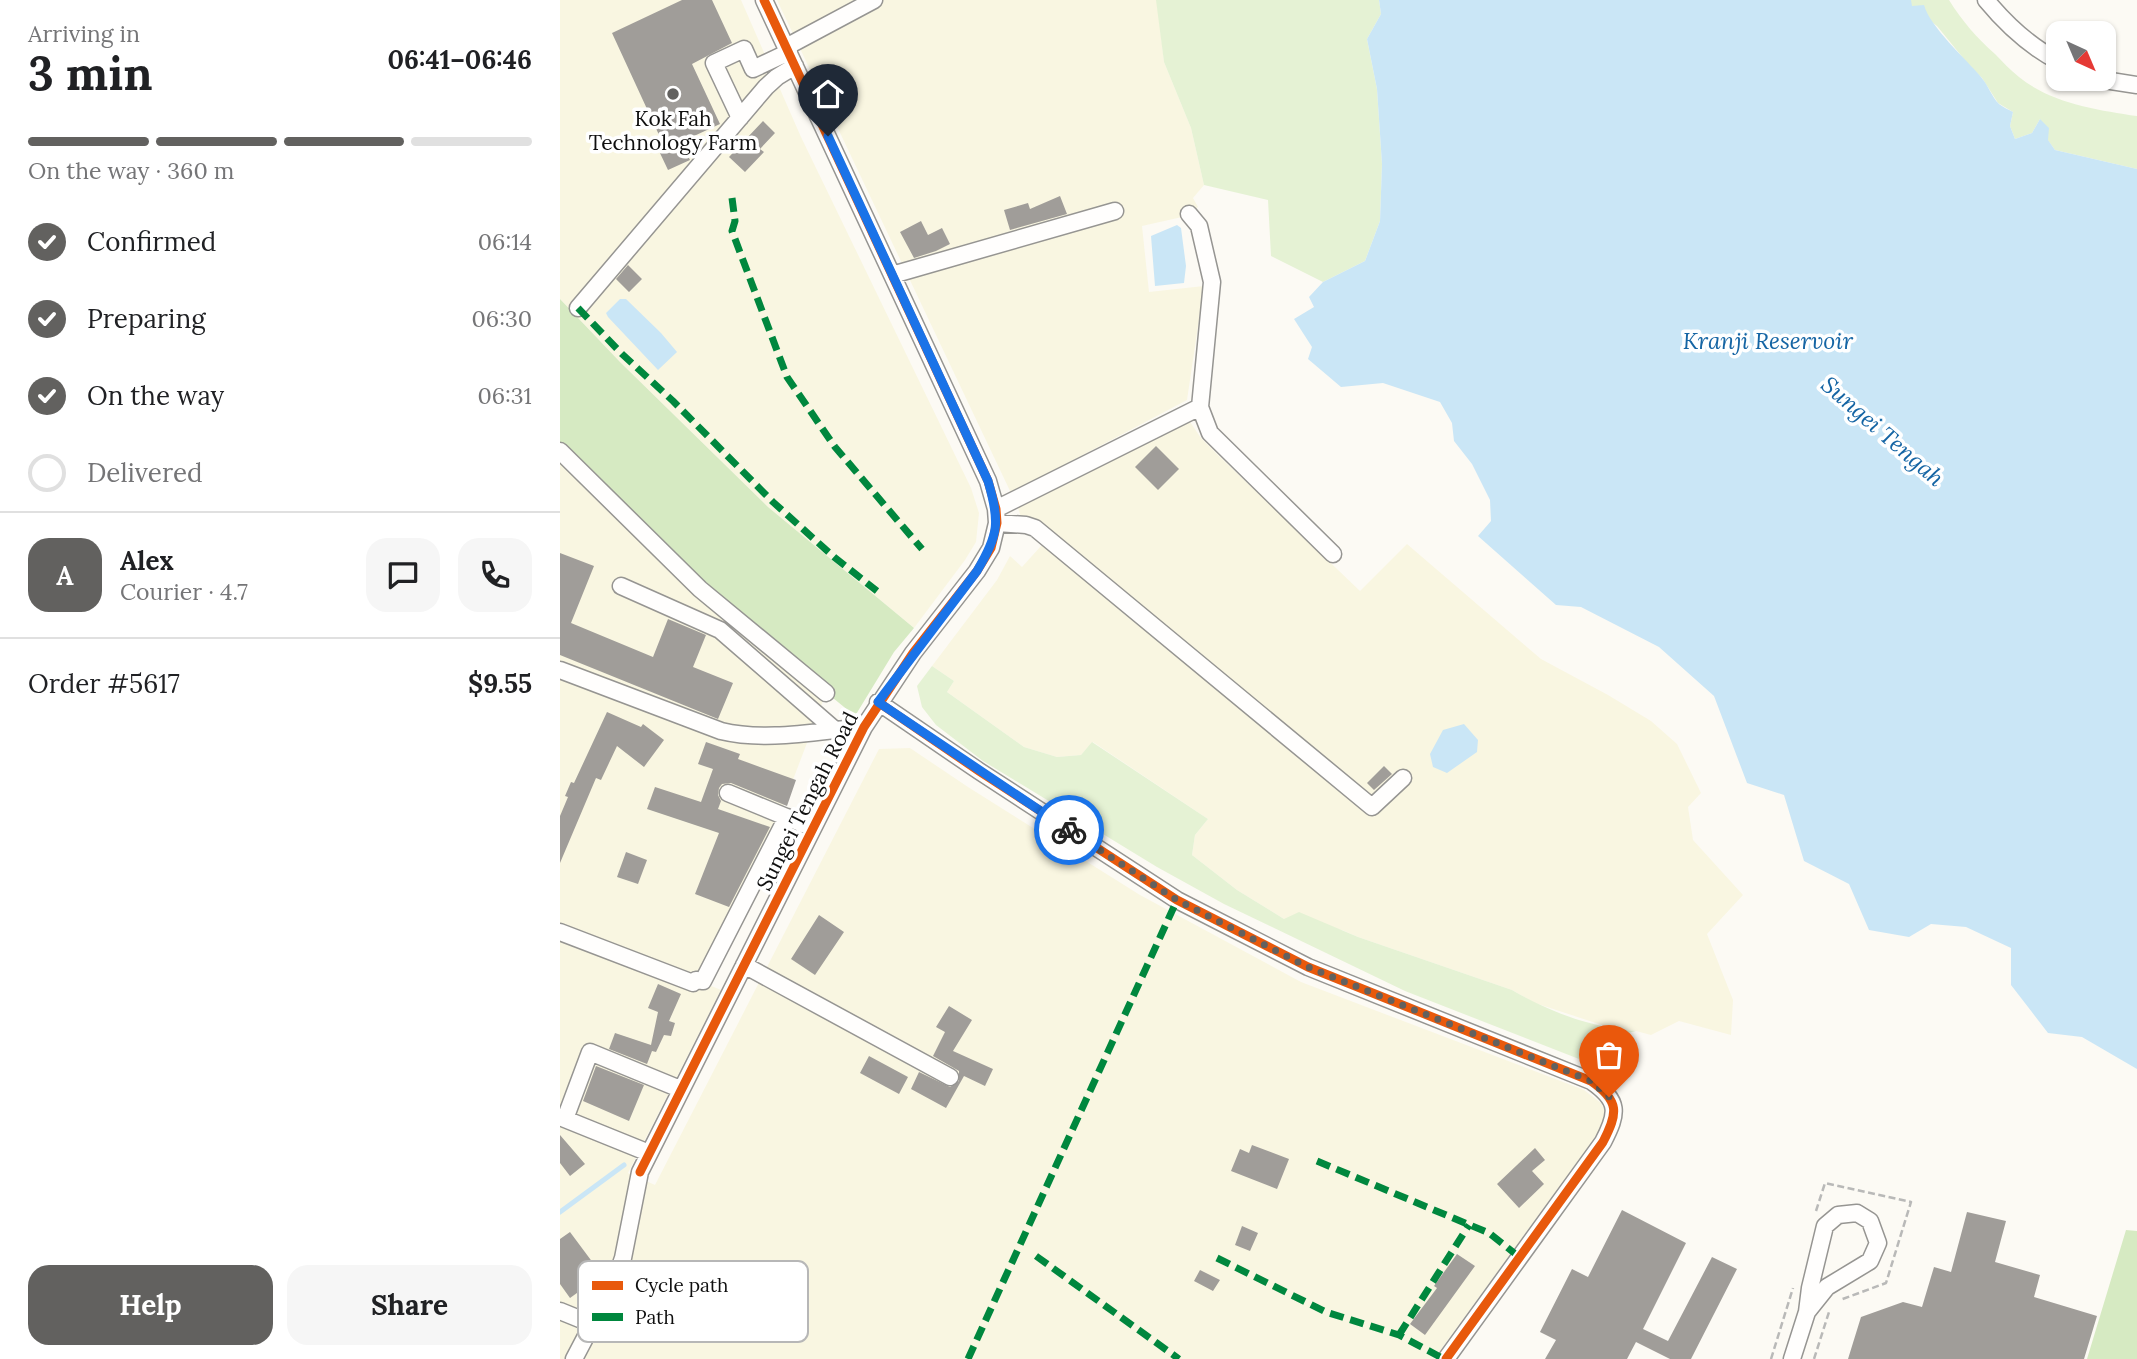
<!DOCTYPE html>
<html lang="en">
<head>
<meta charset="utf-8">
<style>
	body { margin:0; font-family:Lora,serif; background:#f6f6f6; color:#202124; height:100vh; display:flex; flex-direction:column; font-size:26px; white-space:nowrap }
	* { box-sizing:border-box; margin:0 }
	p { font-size:23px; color:#757577 }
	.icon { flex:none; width:38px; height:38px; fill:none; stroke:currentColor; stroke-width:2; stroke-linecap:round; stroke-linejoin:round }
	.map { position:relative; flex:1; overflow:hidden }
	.details { display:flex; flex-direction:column; background:#fff; width:560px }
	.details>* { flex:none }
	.needle { width:46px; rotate:136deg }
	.tools { position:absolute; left:1486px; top:21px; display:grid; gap:14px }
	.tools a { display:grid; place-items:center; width:70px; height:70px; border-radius:14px; background:#fff; box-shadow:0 2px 5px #0004; font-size:35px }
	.pin { position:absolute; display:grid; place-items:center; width:60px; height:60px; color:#fff; margin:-72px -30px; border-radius:50% 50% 50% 0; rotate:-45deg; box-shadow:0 0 7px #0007 }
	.pin .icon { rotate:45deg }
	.courier { position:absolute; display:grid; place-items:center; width:70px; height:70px; margin:-35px; border:5px solid #1a73e8; border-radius:50%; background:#fff; color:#222; box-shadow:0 2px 9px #0007 }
	.head em { font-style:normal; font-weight:800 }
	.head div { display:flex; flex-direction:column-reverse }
	.head { display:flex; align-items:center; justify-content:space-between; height:119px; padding:0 28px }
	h1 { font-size:46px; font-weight:800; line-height:52px }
	.bar { display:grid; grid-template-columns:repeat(4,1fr); gap:10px 7px; align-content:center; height:84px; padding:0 28px }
	.bar i { height:9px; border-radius:5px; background:#e0e0e0 }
	.bar .on { background:#62615f }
	.bar p { grid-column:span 4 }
	.line { display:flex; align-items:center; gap:18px; padding:0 28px; border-top:2px solid #e0e0e0 }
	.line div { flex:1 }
	.round { display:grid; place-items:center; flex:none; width:74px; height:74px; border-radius:21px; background:#f6f6f6 }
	ol { padding:0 28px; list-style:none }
	li { display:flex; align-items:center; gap:21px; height:77px }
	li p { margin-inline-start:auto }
	li .icon { padding:7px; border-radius:50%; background:#62615f; color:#fff; stroke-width:4 }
	li:last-child { color:#757577 }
	li i { width:38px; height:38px; border:4px solid #e0e0e0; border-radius:50% }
	.button { display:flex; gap:14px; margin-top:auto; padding:14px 28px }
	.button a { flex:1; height:80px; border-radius:21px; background:#62615f; color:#fff; font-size:28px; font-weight:800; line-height:80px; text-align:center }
	.button a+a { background:#f6f6f6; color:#202124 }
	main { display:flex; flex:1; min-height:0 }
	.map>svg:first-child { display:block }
	.farmland { fill:#f9f6e1 }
	.green { fill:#e5f2d4 }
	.forest { fill:#d6eac2 }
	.water { fill:#cae6f6 }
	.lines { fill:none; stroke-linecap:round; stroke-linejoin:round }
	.stream { stroke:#cae6f6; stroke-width:5 }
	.building { fill:#a09d99 }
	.minor-casing { stroke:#969592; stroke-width:19 }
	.path { stroke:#b9b9b8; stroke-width:2.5; stroke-dasharray:7 3.5; stroke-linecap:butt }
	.minor { stroke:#fffefd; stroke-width:16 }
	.quiet { stroke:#00873e; stroke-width:7; stroke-dasharray:14 7; stroke-linecap:butt }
	.cycleway-casing { stroke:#fff; stroke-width:13 }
	.cycleway { stroke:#e8590c; stroke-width:9 }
	.done { stroke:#62615f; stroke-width:7; stroke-dasharray:0 12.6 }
	.route { stroke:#1a73e8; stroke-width:9 }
	.poi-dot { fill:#62615f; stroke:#fff; stroke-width:2.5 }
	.labels { text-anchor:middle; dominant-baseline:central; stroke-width:7; stroke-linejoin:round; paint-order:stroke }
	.poi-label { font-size:21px; fill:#0f0f0f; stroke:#fff }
	.street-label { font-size:21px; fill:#0f0f0f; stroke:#fff }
	.water-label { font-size:23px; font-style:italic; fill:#1565a4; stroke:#fff }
	.key { fill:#fff; stroke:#b7b7b7; stroke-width:2 }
	.key-label { font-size:19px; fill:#0f0f0f }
</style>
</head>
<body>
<main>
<section class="details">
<div class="head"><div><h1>3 min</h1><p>Arriving in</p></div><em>06:41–06:46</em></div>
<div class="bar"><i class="on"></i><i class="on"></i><i class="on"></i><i></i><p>On the way · 360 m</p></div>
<ol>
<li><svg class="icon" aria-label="check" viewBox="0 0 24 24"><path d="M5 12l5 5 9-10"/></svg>Confirmed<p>06:14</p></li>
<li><svg class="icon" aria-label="check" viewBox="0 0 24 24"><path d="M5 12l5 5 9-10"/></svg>Preparing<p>06:30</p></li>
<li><svg class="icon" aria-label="check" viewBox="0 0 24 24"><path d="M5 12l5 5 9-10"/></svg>On the way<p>06:31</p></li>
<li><i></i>Delivered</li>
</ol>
<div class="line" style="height:126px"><b class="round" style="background:#62615f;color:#fff">A</b><div><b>Alex</b><p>Courier · 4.7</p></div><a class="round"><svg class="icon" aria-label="chat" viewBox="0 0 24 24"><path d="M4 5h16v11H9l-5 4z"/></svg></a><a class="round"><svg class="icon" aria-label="phone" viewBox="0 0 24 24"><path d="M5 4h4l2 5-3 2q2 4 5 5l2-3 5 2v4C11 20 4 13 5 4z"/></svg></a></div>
<div class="line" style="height:91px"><div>Order #5617</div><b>$9.55</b></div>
<div class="button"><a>Help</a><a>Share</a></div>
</section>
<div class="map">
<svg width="1577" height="1359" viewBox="0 0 1577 1359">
	<rect width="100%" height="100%" fill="#fcfaf4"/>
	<!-- farmland -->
	<path class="farmland" d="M0,0H181L241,137L411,488L419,513L416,542L405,560L354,628L208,507L60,362L0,299Z
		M217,0H597L604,62L631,128L644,185L633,198L638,207L622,217L582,226L589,292L644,286L627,400L451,493Z
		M630,422L641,438L660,457L800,591L847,544L981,659L1048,695L1091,721L1117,744L1141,793L1128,807L1133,840L1183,895L1147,934L1173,1000L1171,1035L1119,1021L1091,1035L1076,1031L1054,1029L975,1003L952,990L798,937L782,930L724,919L677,890L632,855L635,835L648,819L533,742L521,755L497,757L464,747L387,692L394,681L372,666L437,580L450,556L462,567L491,535L469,517H461L457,505Z
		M0,451L266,693L223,806L137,980L161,990L68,1173L95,1185L319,749L350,748L408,787L580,895L741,982L1024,1090L1041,1103L1045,1111L1041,1129L874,1359H0Z"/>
	<!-- green -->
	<path class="green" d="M596,0H819L821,14L807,39L817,89L822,164L820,221L805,261L763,282L711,256L708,200L644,185L631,128L604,62Z
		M1351,0H1389C1402,21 1417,38 1435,54C1443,62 1450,70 1459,77C1491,103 1537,110 1577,116V169L1495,150L1487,139L1480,119L1472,133L1455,139L1450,126L1453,112L1438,103L1422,78L1408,64L1377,26L1351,6Z
		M372,666L394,681L387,692L464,747L497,757L521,755L532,742L648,819L635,835L632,855L677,890L724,919L739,912L798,937L952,990C989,1012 1033,1028 1076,1031L1027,1043L1019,1059L845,991L664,904L597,867L423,761L376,725L362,707L357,686Z"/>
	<!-- forest -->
	<path class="forest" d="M0,299L60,362L208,507L354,628L334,652L295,716L140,589L0,451Z
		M1566,1230L1577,1231V1359H1527Z"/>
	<!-- water -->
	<path class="water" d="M819,0H1351L1352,6L1364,5C1370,27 1405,58 1421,77C1428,85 1432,97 1439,104C1443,107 1449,110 1453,112L1450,126L1455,139L1472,133L1480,119L1489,128L1488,140L1495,150L1577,169V1069L1522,1037L1488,1033L1451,985V948L1406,927L1371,924L1349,937L1309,930L1289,884L1244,861L1224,795L1187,783L1154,696L1099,647L1021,607L996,605L918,536L931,521L930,500L912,464L894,441L892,423L880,402L823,383L781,387L748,359L752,347L734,319L754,307L749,297L763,282L805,261L820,221L822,164L817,89L807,39L821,14Z
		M617,225L621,228L626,266L624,283L595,286L591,236Z
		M60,299H66L101,333L117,352L98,370L48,317L46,313Z
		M904,724L918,740L917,752L887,773L873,767L870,754L883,730Z"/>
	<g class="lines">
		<!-- stream -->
		<path class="stream" d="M0,1212L64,1165"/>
	</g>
	<!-- building -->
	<path class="building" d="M122,0H152L172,43L132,64L160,124L121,142L130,160L108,170L99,151L105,148L52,33Z
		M203,121L215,133L200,149L204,152L185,172L169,157Z
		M500,196L507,214L450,230L444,210L468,203L470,209Z
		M361,221L368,235L382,228L390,244L376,251L354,258L340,232Z
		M68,265L82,279L69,292L56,279Z
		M596,446L619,469L598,490L575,467Z
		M0,553L34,566L11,623L93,657L108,619L146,635L133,667L173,683L158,719L0,655Z
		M47,712L81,727L83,724L104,740L84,767L57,746L41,780L36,778L0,863V816L8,797L5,796L11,782L14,783Z
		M146,742L180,754L178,759L236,780L227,806L171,783L162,784L159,788L158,795L161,801L158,809L210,827L169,907L135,894L159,833L87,809L95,787L141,802L153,769L138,764Z
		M824,766L832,774L814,790L807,783Z
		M66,852L87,860L78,884L57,877Z
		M259,915L284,932L255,975L231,959Z
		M98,984L121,994L109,1021L115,1023L111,1036L104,1035L96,1052L92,1051L87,1064L49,1049L55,1033L91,1045L98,1012L88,1008Z
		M389,1006L412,1020L393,1051L433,1069L425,1086L404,1076L386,1108L351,1089L359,1072L390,1087L399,1081V1071L373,1056L385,1032L376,1027Z
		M309,1056L348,1077L339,1094L300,1073Z
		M36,1066L84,1085L69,1121L23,1101Z
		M0,1135L25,1164L10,1176L0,1163Z
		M692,1145L729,1159L717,1189L671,1171L680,1149L689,1153Z
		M975,1148L985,1160L972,1171L984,1184L959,1208L937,1184Z
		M1062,1210L1126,1243L1083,1329L1108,1341L1152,1257L1177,1269L1131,1359H1110L1076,1342L1067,1359H985L996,1340L980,1332L1012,1269L1028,1277Z
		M1407,1212L1446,1221L1435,1262L1480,1275L1474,1297L1537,1316L1524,1359H1288L1301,1317L1343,1302L1362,1307L1374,1267L1391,1272Z
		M682,1226L698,1233L690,1251L675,1245Z
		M10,1232L42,1275L10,1298L0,1284V1239Z
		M897,1254L915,1266L865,1335L850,1324L877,1288L874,1286Z
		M640,1270L660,1280L653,1291L634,1281Z"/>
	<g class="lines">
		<!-- minor casing -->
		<g class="minor-casing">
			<path id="minor" d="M1426,0C1445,23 1471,47 1498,61
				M226,47L314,0
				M1538,79L1577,85
				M180,118L154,63L184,49L193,69L229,52
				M629,214L639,226L652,282L640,407L650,433L773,554
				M332,275L555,211
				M18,308L206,87L217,77L235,66
				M0,451L140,589L266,693
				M436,509L640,407
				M437,523L466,525L475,528L812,807L843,778
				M61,586L160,630L275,730
				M0,670L161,731C207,742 257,731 304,727
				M318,702L419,771L617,900L748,967L1031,1081C1060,1101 1058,1113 1043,1142L886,1359
				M168,793L253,828
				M0,932L133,983L136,980L143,981L227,817
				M184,965L390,1077
				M0,1117L89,1153
				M5,1119L30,1052L120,1089
				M0,1311L32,1324
				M14,1359L55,1281L63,1258L80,1172L304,727L353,653L417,571L431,548L437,523L436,509L428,481L204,0
				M1232,1359L1247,1312L1250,1288L1265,1226L1278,1215L1297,1213L1310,1221L1318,1243L1310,1261L1267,1287L1247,1312"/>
		</g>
		<!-- path -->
		<path class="path" d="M1256,1211L1265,1183L1351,1202L1326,1283L1280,1300
			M1211,1359L1233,1288
			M1254,1359L1269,1312"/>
		<!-- minor -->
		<use href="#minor" class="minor"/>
		<!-- quiet -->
		<path class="quiet" d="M172,198L175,221L172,231L227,377L275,447L362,549
			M18,308L62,354L113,401L213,502L274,557L317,591
			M757,1161L929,1233L958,1256
			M476,1256L619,1359
			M657,1258L766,1312L839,1335L884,1359
			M839,1335L909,1225
			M408,1359L617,900"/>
		<!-- cycleway casing -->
		<g class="cycleway-casing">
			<path id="cycleway" d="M318,702L419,771L617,900L748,967L1031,1081C1060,1101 1058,1113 1043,1142L886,1359
				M80,1172L304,727L353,653L417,571L431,548L437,523L436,509L428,481L204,0"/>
		</g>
		<!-- cycleway -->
		<use href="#cycleway" class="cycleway"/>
	</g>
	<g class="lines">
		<!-- done -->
		<path class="done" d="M509,830L617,900L748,967L1031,1081L1049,1097"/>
		<!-- route -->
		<path class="route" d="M268,136L428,481C440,522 439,534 417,571L318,702L509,830"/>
	</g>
	<!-- markers -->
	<circle class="poi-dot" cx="113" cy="94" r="7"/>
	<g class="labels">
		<!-- poi labels -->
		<g class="poi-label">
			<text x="113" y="118">Kok Fah<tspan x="113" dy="24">Technology Farm</tspan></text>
		</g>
		<!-- street labels -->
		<g class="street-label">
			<text transform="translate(247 801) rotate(-63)">Sungei Tengah Road</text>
		</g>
		<!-- water labels -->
		<g class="water-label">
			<text x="1208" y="340">Kranji Reservoir</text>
			<text transform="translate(1323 431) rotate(41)">Sungei Tengah</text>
		</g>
	</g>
	<!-- legend -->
	<rect x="18" y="1261" width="230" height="81" rx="10" class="key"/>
	<rect x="32" y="1281" width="31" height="9" fill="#e8590c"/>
	<rect x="32" y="1313" width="31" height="8" fill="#00873e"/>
	<g class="key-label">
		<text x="75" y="1292">Cycle path</text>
		<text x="75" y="1324">Path</text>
	</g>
</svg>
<div class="tools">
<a><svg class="needle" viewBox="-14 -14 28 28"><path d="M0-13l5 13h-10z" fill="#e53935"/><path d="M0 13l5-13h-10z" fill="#757577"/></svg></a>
</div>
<div class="pin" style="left:1049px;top:1097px;background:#ea580c"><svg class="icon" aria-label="bag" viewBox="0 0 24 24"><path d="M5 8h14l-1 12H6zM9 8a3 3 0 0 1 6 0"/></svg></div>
<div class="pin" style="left:268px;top:136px;background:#1f2937"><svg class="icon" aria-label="home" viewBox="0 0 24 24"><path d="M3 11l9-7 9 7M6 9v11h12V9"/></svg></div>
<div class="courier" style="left:509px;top:830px"><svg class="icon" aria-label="bike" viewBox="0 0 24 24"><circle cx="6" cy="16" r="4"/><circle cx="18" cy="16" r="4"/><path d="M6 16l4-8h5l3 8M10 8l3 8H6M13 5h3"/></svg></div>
</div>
</main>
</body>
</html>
